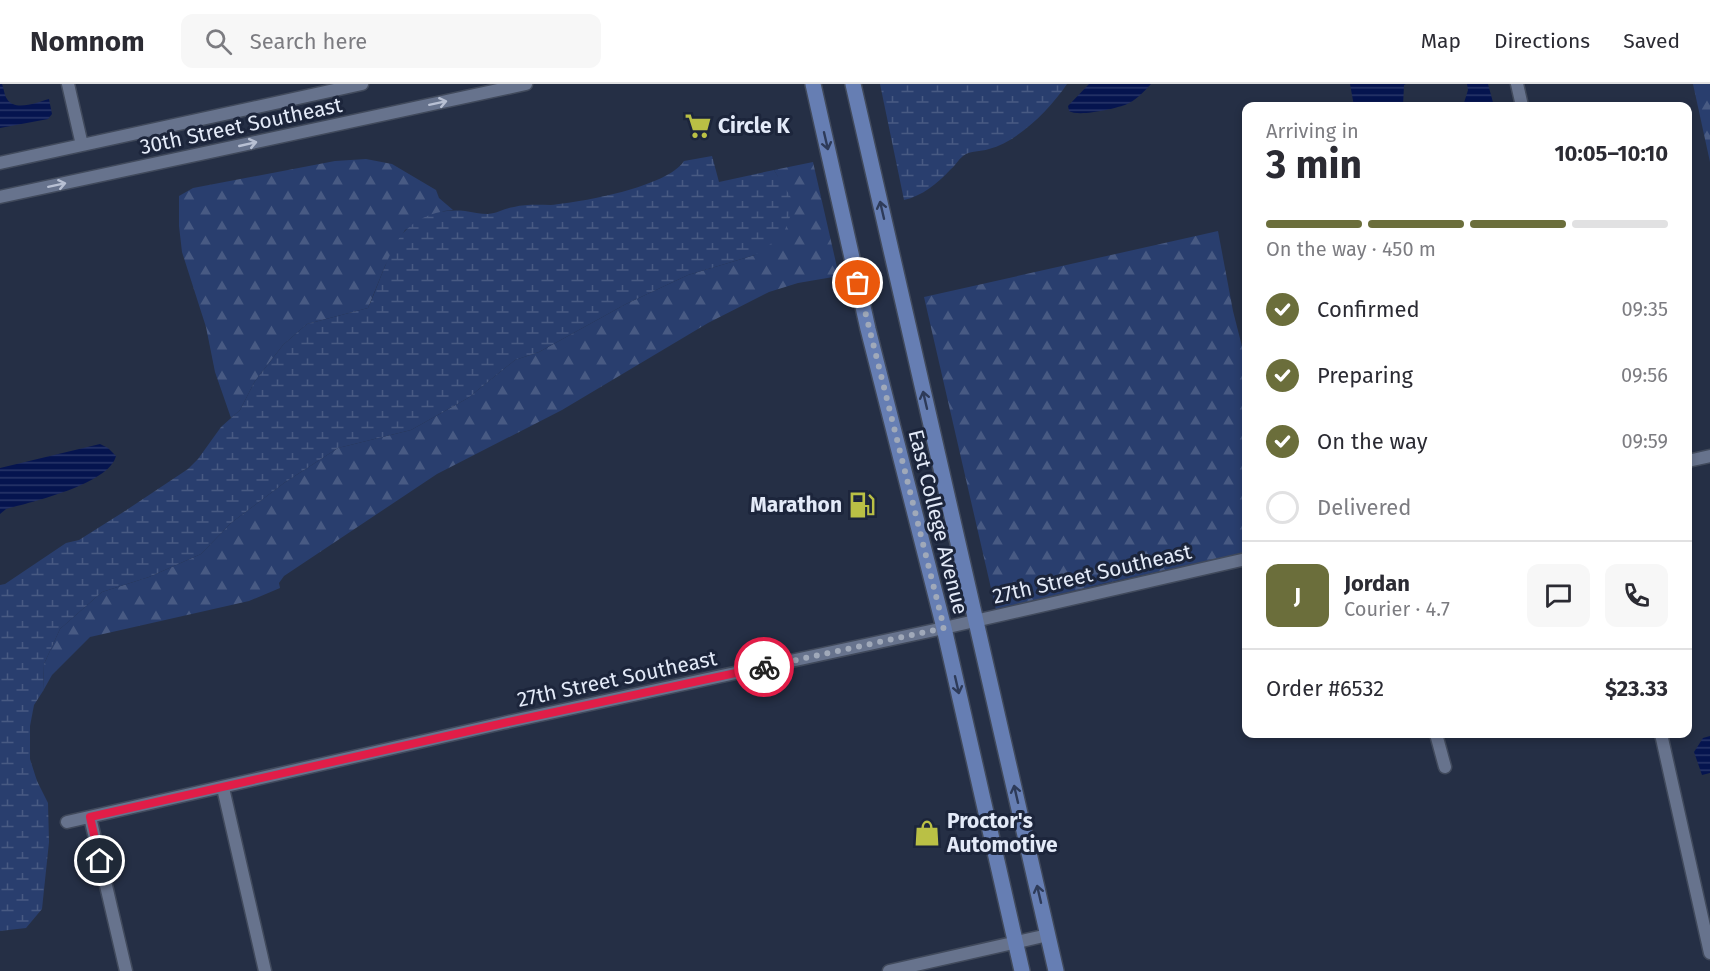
<!DOCTYPE html>
<html lang="en">
<head>
<meta charset="utf-8">
<style>
	body { margin:0; font-family:"Fira Sans",sans-serif; background:#f7f7f7; color:#2b2b33; height:100vh; display:flex; flex-direction:column; font-size:22px; white-space:nowrap }
	* { box-sizing:border-box; margin:0 }
	p { font-size:20px; color:#7c7c81 }
	.icon { flex:none; width:33px; height:33px; fill:none; stroke:currentColor; stroke-width:2; stroke-linecap:round; stroke-linejoin:round }
	.map { position:relative; flex:1; overflow:hidden }
	.details { position:absolute; left:1242px; top:18px; width:450px; height:636px; display:flex; flex-direction:column; background:#fff; border-radius:12px; box-shadow:0 3px 9px #0003 }
	.details>* { flex:none }
	.pin { position:absolute; display:grid; place-items:center; width:51px; height:51px; color:#fff; margin:-26px; border:3px solid #fff; border-radius:50%; box-shadow:0 2px 6px #0007 }
	.courier { position:absolute; display:grid; place-items:center; width:60px; height:60px; margin:-30px; border:4px solid #e11d48; border-radius:50%; background:#fff; color:#222; box-shadow:0 2px 8px #0007 }
	.summary em { font-style:normal; font-weight:700 }
	.summary div { display:flex; flex-direction:column-reverse }
	.summary { display:flex; align-items:center; justify-content:space-between; height:102px; padding:0 24px }
	h1 { font-size:39px; font-weight:700; line-height:45px }
	.bar { display:grid; grid-template-columns:repeat(4,1fr); gap:9px 6px; align-content:center; height:72px; padding:0 24px }
	.bar i { height:8px; border-radius:4px; background:#e1e1e2 }
	.bar .current { background:#6b6e3b }
	.bar p { grid-column:span 4 }
	.line { display:flex; align-items:center; gap:15px; padding:0 24px; border-top:2px solid #e1e1e2 }
	.line div { flex:1 }
	.round { display:grid; place-items:center; flex:none; width:63px; height:63px; border-radius:12px; background:#f7f7f7 }
	ol { padding:0 24px; list-style:none }
	li { display:flex; align-items:center; gap:18px; height:66px }
	li p { margin-inline-start:auto }
	li .icon { padding:6px; border-radius:50%; background:#6b6e3b; color:#fff; stroke-width:4 }
	li:last-child { color:#7c7c81 }
	li i { width:33px; height:33px; border:3px solid #e1e1e2; border-radius:50% }
	header { display:flex; align-items:center; gap:36px; box-sizing:border-box; height:84px; padding:0 30px; background:#fff; border-bottom:2px solid #e1e1e2 }
	header strong { font-size:28px }
	nav { display:flex; gap:33px; margin-inline-start:auto; font-size:21px }
	.search { width:420px; height:54px; background:#f7f7f7; display:flex; align-items:center; gap:15px; box-sizing:border-box; padding:0 21px; border-radius:12px; color:#7c7c81; font-size:22px }
	.map>svg:first-child { display:block }
	.forest { fill:url(#forest-firs) }
	.wetland { fill:url(#wetland-marsh) }
	.water { fill:url(#water-rules) }
	.lines { fill:none; stroke-linecap:round; stroke-linejoin:round }
	.minor-casing { stroke:#414a5c; stroke-width:15 }
	.major-casing { stroke:#414a5c; stroke-width:18 }
	.minor { stroke:#67738d; stroke-width:12 }
	.major { stroke:#667eb3; stroke-width:15 }
	.oneway { stroke:#b8c0d3 }
	.oneway2 { stroke:#2e3b59 }
	.done { stroke:#a0a9b9; stroke-width:6; stroke-dasharray:0 10.8 }
	.route { stroke:#e11d48; stroke-width:8 }
	.labels { text-anchor:middle; dominant-baseline:central; stroke-width:6; stroke-linejoin:round; paint-order:stroke }
	.street-label { font-size:21px; fill:#e3eaf8; stroke:#1c253b }
	.poi-label { font-size:21px; font-weight:bold; fill:#e3eaf8; stroke:#1c253b; text-anchor:start }
</style>
</head>
<body>
<header>
<strong>Nomnom</strong>
<div class="search"><svg class="icon" aria-label="search" viewBox="0 0 24 24"><circle cx="10" cy="10" r="6"/><path d="M15 15l6 6"/></svg>Search here</div>
<nav><a>Map</a><a>Directions</a><a>Saved</a></nav>
</header>
<div class="map">
<svg width="1710" height="887" viewBox="0 0 1710 887">
	<defs>
		<pattern id="forest-firs" width="22" height="20" patternUnits="userSpaceOnUse" patternTransform="scale(1.5)"><rect width="22" height="20" fill="#293e6e"/><path d="M5 1l3.5 6h-7zM16 11l3.5 6h-7z" fill="#485a83"/></pattern>
		<pattern id="wetland-marsh" width="20" height="14" patternUnits="userSpaceOnUse" patternTransform="scale(1.5)"><rect width="20" height="14" fill="#293e6e"/><path d="M1 5h8M5 5V1M11 12h8M15 12V8" fill="none" stroke="#485a83"/></pattern>
		<pattern id="water-rules" width="6" height="5" patternUnits="userSpaceOnUse" patternTransform="scale(1.5)"><rect width="6" height="5" fill="#05144f"/><path d="M0 2.5h6" fill="none" stroke="#293669"/></pattern>
	</defs>
	<rect width="100%" height="100%" fill="#252f45"/>
	<!-- forest -->
	<path class="forest" d="M1693,0H1710V78Z
		M366,75L392,80L436,106L439,114L453,126L444,127L405,146L385,182L368,224L307,240L283,261L255,297L240,326L231,334L215,288L206,243L182,168L179,142V112L193,104L335,77Z
		M813,78L839,192L798,199L769,208L708,239L562,326L437,390L284,492L279,499L280,504L249,517L90,553L52,591L43,607L44,580L60,545L102,508L149,493L201,470L231,439L284,399L338,364L411,346L468,314L515,276L539,268L626,220L688,191L755,171L778,93L774,86Z
		M1218,147L1233,227L1246,278V469L1106,499L996,526L924,213Z"/>
	<!-- wetland -->
	<path class="wetland" d="M880,0H1067C1050,25 1019,57 989,65C980,68 971,66 963,72C958,76 955,82 950,86C937,100 922,112 904,116Z
		M712,72L719,98L774,86L795,120L783,151L755,171L688,191L626,220L539,268L515,276L468,314L411,346L338,364L284,399L231,439L201,470L149,493L102,508L60,545L44,580L43,607L34,621L30,642V675L37,697L48,719L49,758L42,825L26,844L0,847V501L5,500L66,459L79,456L125,427L188,385L198,375L221,343L240,326L255,297L283,261L307,240L368,224C378,203 390,161 406,146C423,130 443,125 465,127C473,128 480,130 488,130C498,129 505,124 514,123C526,120 539,121 551,121C582,118 667,103 684,77Z"/>
	<!-- water -->
	<path class="water" d="M0,0H2C4,4 4,11 7,15C15,28 38,18 49,15L52,30L48,35L0,44Z
		M1089,0H1151C1144,8 1135,17 1125,21C1113,25 1079,33 1069,27L1068,22Z
		M1350,0H1406L1404,1L1403,22H1354Z
		M1467,0H1488L1494,22H1463L1468,6Z
		M100,360L108,364L116,372C109,400 32,418 6,425L0,430V384Z
		M1710,652V689L1702,691L1694,668L1703,654Z"/>
	<g class="lines">
		<!-- minor casing -->
		<g class="minor-casing">
			<path id="minor" d="M68,0L82,61
				M1517,0L1522,22
				M0,79L362,0
				M0,113L526,0
				M1688,377L1710,372
				M1436,650L1445,683
				M1661,650L1710,869
				M223,704L265,887
				M90,733L126,887
				M67,738L503,639L944,544L1246,475
				M889,887L1048,851"/>
		</g>
		<!-- major casing -->
		<g class="major-casing">
			<path id="major" d="M813,0L868,245L944,544L1022,887
				M853,0L1056,887"/>
		</g>
		<!-- minor -->
		<use href="#minor" class="minor"/>
		<!-- major -->
		<use href="#major" class="major"/>
	</g>
	<!-- one-way arrows -->
	<defs><path id="oneway-shaft" d="M-6 0H5M1.5-3L5.5 0L1.5 3" fill="none" stroke-width="1.6" stroke-linecap="round" stroke-linejoin="round" transform="scale(1.5)"/></defs>
	<g class="oneway">
		<use href="#oneway-shaft" transform="translate(438 19) rotate(-12)"/>
		<use href="#oneway-shaft" transform="translate(248 60) rotate(-13)"/>
		<use href="#oneway-shaft" transform="translate(57 101) rotate(-12)"/>
	</g>
	<g class="oneway2">
		<use href="#oneway-shaft" transform="translate(826 57) rotate(77)"/>
		<use href="#oneway-shaft" transform="translate(882 126) rotate(-103)"/>
		<use href="#oneway-shaft" transform="translate(925 316) rotate(-103)"/>
		<use href="#oneway-shaft" transform="translate(957 601) rotate(77)"/>
		<use href="#oneway-shaft" transform="translate(1016 710) rotate(-103)"/>
		<use href="#oneway-shaft" transform="translate(1039 810) rotate(-103)"/>
	</g>
	<g class="lines">
		<!-- done -->
		<path class="done" d="M764,583L944,544L858,199"/>
		<!-- route -->
		<path class="route" d="M100,777L90,733L504,639L764,583"/>
	</g>
	<!-- icons -->
	<defs>
		<g id="supermarket-bare" transform="scale(2.07)"><path d="M-6-5.5h2.5l.6 2H6L4.5 2H-2.5L-4.4-4H-6ZM-1.5 3.2a1.3 1.3 0 1 0 .1 0ZM3 3.2a1.3 1.3 0 1 0 .1 0Z" fill="#bac045" stroke="#1c253b" stroke-width="2.5" paint-order="stroke"/></g>
		<g id="fuel-bare" transform="scale(2.07)"><path d="M-5.5-6h7V0h2V4h1.3V-2.5L3-4.5l.8-.8L6-3V5H2.5V1h-1V6h-7ZM-4.2-4.7v3.2H.2V-4.7Z" fill="#bac045" stroke="#1c253b" stroke-width="2.5" paint-order="stroke"/></g>
		<g id="shop-bare" transform="scale(2.07)"><path d="M-5-2.5h2.3a2.7 3.5 0 0 1 5.4 0H5L5.5 6h-11ZM-1.5-2.5h3a1.5 2.3 0 0 0-3 0Z" fill="#bac045" stroke="#1c253b" stroke-width="2.5" paint-order="stroke"/></g>
	</defs>
	<g fill-rule="evenodd">
		<use href="#supermarket-bare" x="698" y="42"/>
		<use href="#fuel-bare" x="862" y="421"/>
		<use href="#shop-bare" x="927" y="749"/>
	</g>
	<g class="labels">
		<!-- street labels -->
		<g class="street-label">
			<text transform="translate(241 42) rotate(-12)">30th Street Southeast</text>
			<text transform="translate(938 438) rotate(76)">East College Avenue</text>
			<text transform="translate(1092 490) rotate(-13)">27th Street Southeast</text>
			<text transform="translate(617 595) rotate(-12)">27th Street Southeast</text>
		</g>
		<!-- poi labels -->
		<g class="poi-label">
			<text x="718" y="42">Circle K</text>
			<text x="842" y="421" text-anchor="end">Marathon</text>
			<text x="947" y="737">Proctor's<tspan x="947" dy="24">Automotive</tspan></text>
		</g>
	</g>
</svg>
<div class="pin" style="left:858px;top:199px;background:#ea580c"><svg class="icon" aria-label="bag" viewBox="0 0 24 24"><path d="M5 8h14l-1 12H6zM9 8a3 3 0 0 1 6 0"/></svg></div>
<div class="pin" style="left:100px;top:777px;background:#1f2937"><svg class="icon" aria-label="home" viewBox="0 0 24 24"><path d="M3 11l9-7 9 7M6 9v11h12V9"/></svg></div>
<div class="courier" style="left:764px;top:583px"><svg class="icon" aria-label="bike" viewBox="0 0 24 24"><circle cx="6" cy="16" r="4"/><circle cx="18" cy="16" r="4"/><path d="M6 16l4-8h5l3 8M10 8l3 8H6M13 5h3"/></svg></div>
<section class="details">
<div class="summary"><div><h1>3 min</h1><p>Arriving in</p></div><em>10:05–10:10</em></div>
<div class="bar"><i class="current"></i><i class="current"></i><i class="current"></i><i></i><p>On the way · 450 m</p></div>
<ol>
<li><svg class="icon" aria-label="check" viewBox="0 0 24 24"><path d="M5 12l5 5 9-10"/></svg>Confirmed<p>09:35</p></li>
<li><svg class="icon" aria-label="check" viewBox="0 0 24 24"><path d="M5 12l5 5 9-10"/></svg>Preparing<p>09:56</p></li>
<li><svg class="icon" aria-label="check" viewBox="0 0 24 24"><path d="M5 12l5 5 9-10"/></svg>On the way<p>09:59</p></li>
<li><i></i>Delivered</li>
</ol>
<div class="line" style="height:108px"><b class="round" style="background:#6b6e3b;color:#fff">J</b><div><b>Jordan</b><p>Courier · 4.7</p></div><a class="round"><svg class="icon" aria-label="chat" viewBox="0 0 24 24"><path d="M4 5h16v11H9l-5 4z"/></svg></a><a class="round"><svg class="icon" aria-label="phone" viewBox="0 0 24 24"><path d="M5 4h4l2 5-3 2q2 4 5 5l2-3 5 2v4C11 20 4 13 5 4z"/></svg></a></div>
<div class="line" style="height:78px"><div>Order #6532</div><b>$23.33</b></div>
</section>
</div>
</body>
</html>
